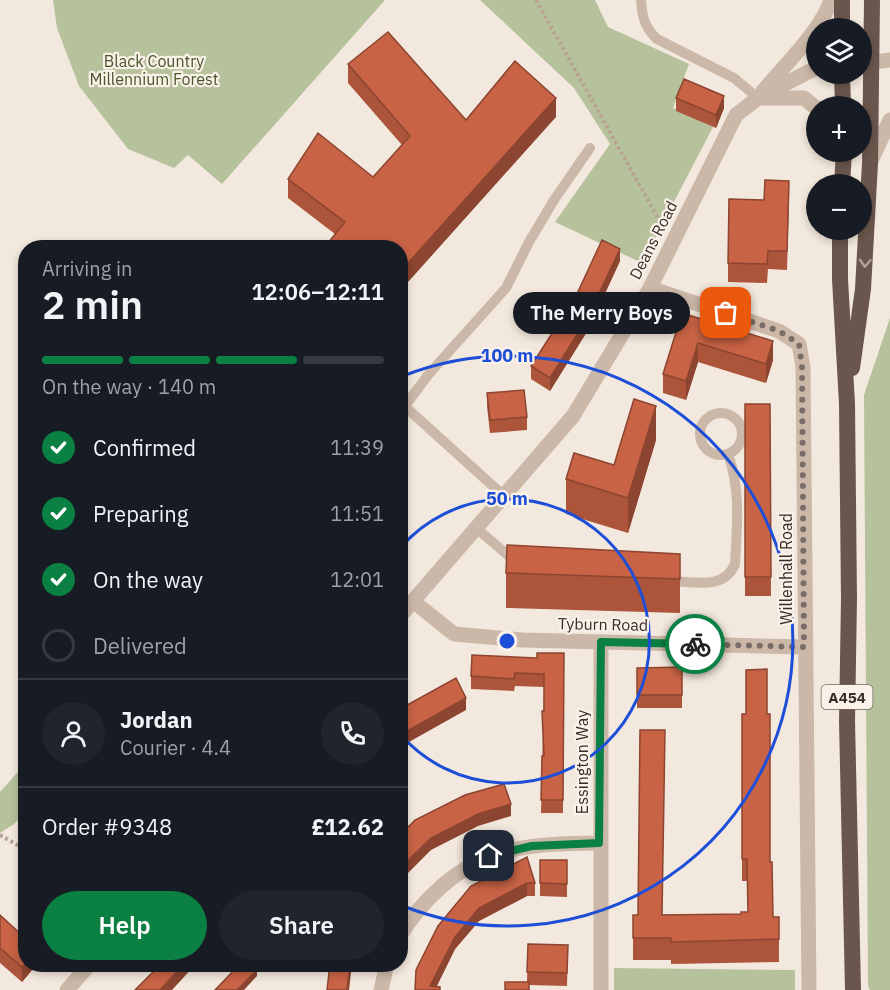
<!DOCTYPE html>
<html lang="en">
<head>
<meta charset="utf-8">
<style>
	body { margin:0; font-family:"IBM Plex Sans",sans-serif; background:#20242c; color:#f1f3f6; height:100vh; display:flex; flex-direction:column; font-size:22px; white-space:nowrap }
	* { box-sizing:border-box; margin:0 }
	p { font-size:20px; color:#9ea1a6 }
	.icon { flex:none; width:33px; height:33px; fill:none; stroke:currentColor; stroke-width:2; stroke-linecap:round; stroke-linejoin:round }
	.map { position:relative; flex:1; overflow:hidden }
	.side { position:absolute; left:18px; top:240px; width:390px; height:732px; display:flex; flex-direction:column; background:#171b24; border-radius:24px; box-shadow:0 3px 9px #0003 }
	.side>* { flex:none }
	.fabs { position:absolute; left:806px; top:18px; display:grid; gap:12px }
	.fabs a { display:grid; place-items:center; width:66px; height:66px; border-radius:50%; background:#171b24; box-shadow:0 3px 9px #0003; font-size:30px }
	.pin { position:absolute; display:grid; place-items:center; width:51px; height:51px; color:#fff; margin:-26px; border-radius:12px; box-shadow:0 3px 9px #0006 }
	.courier { position:absolute; display:grid; place-items:center; width:60px; height:60px; margin:-30px; border:4px solid #0b8043; border-radius:50%; background:#fff; color:#222; box-shadow:0 2px 8px #0007 }
	.bubble { position:absolute; height:42px; border-radius:21px; background:#171b24; box-shadow:0 3px 9px #0003; font-size:20px; font-weight:600; line-height:42px; text-align:center }
	.summary em { font-style:normal; font-weight:600 }
	.summary div { display:flex; flex-direction:column-reverse }
	.summary { display:flex; align-items:center; justify-content:space-between; height:102px; padding:0 24px }
	h1 { font-size:39px; font-weight:600; line-height:45px }
	.bar { display:grid; grid-template-columns:repeat(4,1fr); gap:9px 6px; align-content:center; height:72px; padding:0 24px }
	.bar i { height:8px; border-radius:4px; background:#363941 }
	.bar .selected { background:#0b8043 }
	.bar p { grid-column:span 4 }
	.line { display:flex; align-items:center; gap:15px; padding:0 24px; border-top:2px solid #363941 }
	.line div { flex:1 }
	.round { display:grid; place-items:center; flex:none; width:63px; height:63px; border-radius:32px; background:#20242c }
	ol { padding:0 24px; list-style:none }
	li { display:flex; align-items:center; gap:18px; height:66px }
	li p { margin-inline-start:auto }
	li .icon { padding:6px; border-radius:50%; background:#0b8043; color:#fff; stroke-width:4 }
	li:last-child { color:#9ea1a6 }
	li i { width:33px; height:33px; border:3px solid #363941; border-radius:50% }
	.cta { display:flex; gap:12px; margin-top:auto; padding:12px 24px }
	.cta a { flex:1; height:69px; border-radius:36px; background:#0b8043; color:#fff; font-size:24px; font-weight:600; line-height:69px; text-align:center }
	.cta a+a { background:#20242c; color:#f1f3f6 }
	.map>svg:first-child { display:block }
	.green { fill:#b6c29c }
	.lines { fill:none; stroke-linecap:round; stroke-linejoin:round }
	.path { stroke:#b7a292; stroke-width:4; stroke-dasharray:3 3; stroke-linecap:butt }
	.service { stroke:#cbb8a8; stroke-width:10 }
	.minor { stroke:#cbb8a8; stroke-width:15 }
	.tertiary { stroke:#cbb8a8; stroke-width:15 }
	.trunk { stroke:#6a564c; stroke-width:16 }
	.wall { fill:#ac553b }
	.shaded-wall { fill:#8c4530 }
	.building { fill:#c86345; stroke:#8c4530; stroke-width:1.5 }
	.oneway { stroke:#b2a49a }
	.done { stroke:#796e67; stroke-width:6; stroke-dasharray:0 10.8 }
	.route { stroke:#0b8043; stroke-width:8 }
	.ring { fill:none; stroke:#1d4ed8; stroke-width:3 }
	.labels { text-anchor:middle; dominant-baseline:central; stroke-width:4.5; stroke-linejoin:round; paint-order:stroke }
	.shield { fill:#faf2e9; stroke:#726862; stroke-width:1.5 }
	.shield-label { font-size:15px; font-weight:bold; fill:#382d28 }
	.park-label { font-size:16px; fill:#48572c; stroke:#faf2e9 }
	.street-label { font-size:16px; fill:#382d28; stroke:#faf2e9 }
	.centre { fill:#1d4ed8; stroke:#faf2e9; stroke-width:3 }
	.ring-label { font-size:18px; text-anchor:middle; font-weight:bold; fill:#1d4ed8; stroke:#faf2e9; stroke-width:4.5; stroke-linejoin:round; paint-order:stroke }
</style>
</head>
<body>
<div class="map">
<svg width="890" height="990" viewBox="0 0 890 990">
	<rect width="100%" height="100%" fill="#f3e8dd"/>
	<!-- green -->
	<path class="green" d="M53,0H385L222,184L188,155L174,168L128,149L79,86L57,28Z
		M480,0H595L608,27L689,64L673,108L713,127L642,263L555,222L610,144L574,88Z
		M890,318V990H870L868,986L864,395Z
		M25,764V812L14,824L0,833V792Z
		M614,968L795,970V990H614Z"/>
	<g class="lines">
		<!-- path -->
		<path class="path" d="M536,0L663,227
			M0,835L26,850"/>
		<!-- service -->
		<path class="service" d="M641,0C642,17 645,28 657,39L734,78L758,98
			M400,402L504,496
			M405,406L428,375L506,288L529,242L554,200L590,148
			M700 434a21 21 0 1 1 42 0a21 21 0 1 1-42 0Z
			M476,528L517,563
			M668,581C693,581 724,591 735,564C737,528 741,489 728,454"/>
		<!-- minor -->
		<path class="minor" d="M650,288L779,331L799,344L803,367L809,990
			M413,601L454,634L522,640L804,647
			M400,936C411,917 426,900 442,886C490,844 539,844 599,843
			M381,990L387,964
			M601,990V642"/>
		<!-- tertiary -->
		<path class="tertiary" d="M861,64L890,60
			M763,91C784,66 822,29 831,0
			M761,98H804L816,108
			M870,163L890,120
			M400,616L573,416L650,288L736,115L758,98L810,71L816,69
			M67,990L90,964"/>
		<!-- trunk -->
		<path class="trunk" d="M842,28V0
			M842,74L843,106
			M842,184L844,152
			M840,230V279L847,404L849,599L847,721L853,990
			M852,368L863,289L870,163L872,0"/>
	</g>
	<!-- wall -->
	<path class="wall" d="M348,64L466,120L556,117L335,234L288,198V179L373,177L402,145L348,83Z
		M676,98L724,108L716,128L676,111Z
		M789,199L787,270L768,269L767,283L728,282V263L764,200Z
		M620,261L588,330L550,391L531,379V366L569,311Z
		M682,313L773,360L766,383L698,362L686,400L663,393V374Z
		M487,393L527,417V430L490,433L487,406Z
		M745,404H770L771,596H745Z
		M656,440L628,533L566,514V479L614,465Z
		M680,554V613L506,608V573Z
		M564,653L563,813H541L544,687L515,686L514,691L471,689V676L537,658Z
		M682,667V708H637V668Z
		M742,714L770,862L773,917H779V962L671,964V960H633V915L741,914L748,912L747,881H742Z
		M527,857L535,883V896H527L479,921L455,949L436,987L415,990Z
		M540,860H567V897L540,896Z
		M0,915L26,964H37L22,982L0,963Z
		M528,944L568,945L567,986L529,985L527,982Z"/>
	<!-- shaded-wall -->
	<path class="shaded-wall" d="M724,96V108L716,128V115Z
		M556,98V117L400,291V272Z
		M620,249V261L588,330L550,391V378Z
		M773,341V360L766,383V364Z
		M698,343V362L686,400V381Z
		M656,406V440L628,533V498Z
		M466,698V710L400,747V735Z
		M511,804V816L478,826L431,850L400,881V868L431,838L478,814Z
		M527,883V896L479,921L455,949L435,990L430,986L455,937L479,908Z
		M26,963V964H37L22,982V967Z
		M184,964H196L172,990H160Z
		M350,964H352L349,990H347Z
		M257,970V976L244,990H237Z"/>
	<!-- building -->
	<path class="building" d="M388,32L466,120L515,61L556,98L400,272V248H324L345,222L288,179L318,133L373,177L410,136L348,64Z
		M684,79L724,96L716,115L676,98Z
		M765,180L789,181L787,251H768L767,264L728,263L729,199L764,200Z
		M602,240L620,249L588,317L550,378L531,366L567,310L569,311Z
		M682,313L773,341L766,364L698,343L686,381L663,374Z
		M524,390L527,417L490,420L487,393Z
		M634,399L656,406L628,498L566,479L574,453L614,465Z
		M745,404H770L771,577H745Z
		M507,545L680,554V579L506,573Z
		M537,653H564L563,800H541L542,756H544L542,711H544V674L515,673L514,679L471,676L472,655L537,658Z
		M682,667V695H637V668Z
		M767,669V714H770V862H772L773,917H779V939L671,942V938H633V915H638L640,730H665L662,915L741,914V912H748L747,859H742V714H746V670Z
		M456,678L466,698L400,735V709Z
		M504,784L511,804L478,814L431,838L400,868V835L415,820L465,795Z
		M527,857L535,883H527L479,908L455,937L430,986L440,987V990H415L416,970L438,926L471,886Z
		M540,860H567V884L540,883Z
		M0,915L24,937L26,935V963L22,967L0,948Z
		M528,944L568,945L567,973L527,972Z
		M161,964H184L160,990H135Z
		M240,964H251L257,970L237,990H215Z
		M330,964H350L347,990H327Z
		M505,982H529V990H505Z"/>
	<!-- one-way arrows -->
	<defs><path id="oneway-chevron" d="M-2-3.5L2.5 0L-2 3.5" fill="none" stroke-width="1.6" stroke-linecap="round" stroke-linejoin="round" transform="scale(1.5)"/></defs>
	<use class="oneway" href="#oneway-chevron" transform="translate(865 263) rotate(93)"/>
	<g class="lines">
		<!-- done -->
		<path class="done" d="M695,644L804,647L802,367L799,344L779,331L726,313"/>
		<!-- route -->
		<path class="route" d="M489,856L532,846L599,843L601,642L695,644"/>
	</g>
	<!-- distance rings -->
	<g class="ring">
		<path d="M401 547A142 142 0 1 1 401 735"/>
		<path d="M403 376A285 285 0 1 1 403 906"/>
	</g>
	<g class="labels">
		<!-- shield labels -->
		<rect class="shield" x="821.5" y="685" width="51" height="24" rx="4.5"/>
		<g class="shield-label">
			<text x="847" y="697">A454</text>
		</g>
		<!-- park labels -->
		<g class="park-label">
			<text x="154" y="61">Black Country<tspan x="154" dy="18">Millennium Forest</tspan></text>
		</g>
		<!-- street labels -->
		<g class="street-label">
			<text transform="translate(653 240) rotate(-63)">Deans Road</text>
			<text transform="translate(786 569) rotate(-90)">Willenhall Road</text>
			<text transform="translate(603 624) rotate(1)">Tyburn Road</text>
			<text transform="translate(582 762) rotate(-90)">Essington Way</text>
		</g>
	</g>
	<circle cx="507" cy="641" r="9" class="centre"/>
	<g class="ring-label">
		<text x="507" y="362">100 m</text>
		<text x="507" y="505">50 m</text>
	</g>
</svg>
<div class="fabs">
<a><svg class="icon" aria-label="layers" viewBox="0 0 24 24"><path d="M12 4l9 5-9 5-9-5zM3 14l9 5 9-5"/></svg></a>
<a>+</a>
<a>−</a>
</div>
<div class="pin" style="left:726px;top:313px;background:#ea580c"><svg class="icon" aria-label="bag" viewBox="0 0 24 24"><path d="M5 8h14l-1 12H6zM9 8a3 3 0 0 1 6 0"/></svg></div>
<div class="pin" style="left:489px;top:856px;background:#1f2937"><svg class="icon" aria-label="home" viewBox="0 0 24 24"><path d="M3 11l9-7 9 7M6 9v11h12V9"/></svg></div>
<div class="courier" style="left:695px;top:644px"><svg class="icon" aria-label="bike" viewBox="0 0 24 24"><circle cx="6" cy="16" r="4"/><circle cx="18" cy="16" r="4"/><path d="M6 16l4-8h5l3 8M10 8l3 8H6M13 5h3"/></svg></div>
<div class="bubble" style="left:513px;top:292px;width:177px">The Merry Boys</div>
<section class="side">
<div class="summary"><div><h1>2 min</h1><p>Arriving in</p></div><em>12:06–12:11</em></div>
<div class="bar"><i class="selected"></i><i class="selected"></i><i class="selected"></i><i></i><p>On the way · 140 m</p></div>
<ol>
<li><svg class="icon" aria-label="check" viewBox="0 0 24 24"><path d="M5 12l5 5 9-10"/></svg>Confirmed<p>11:39</p></li>
<li><svg class="icon" aria-label="check" viewBox="0 0 24 24"><path d="M5 12l5 5 9-10"/></svg>Preparing<p>11:51</p></li>
<li><svg class="icon" aria-label="check" viewBox="0 0 24 24"><path d="M5 12l5 5 9-10"/></svg>On the way<p>12:01</p></li>
<li><i></i>Delivered</li>
</ol>
<div class="line" style="height:108px"><a class="round"><svg class="icon" aria-label="person" viewBox="0 0 24 24"><circle cx="12" cy="8" r="4"/><path d="M4 21q1-7 8-7t8 7"/></svg></a><div><b>Jordan</b><p>Courier · 4.4</p></div><a class="round"><svg class="icon" aria-label="phone" viewBox="0 0 24 24"><path d="M5 4h4l2 5-3 2q2 4 5 5l2-3 5 2v4C11 20 4 13 5 4z"/></svg></a></div>
<div class="line" style="height:78px"><div>Order #9348</div><b>£12.62</b></div>
<div class="cta"><a>Help</a><a>Share</a></div>
</section>
</div>
</body>
</html>
